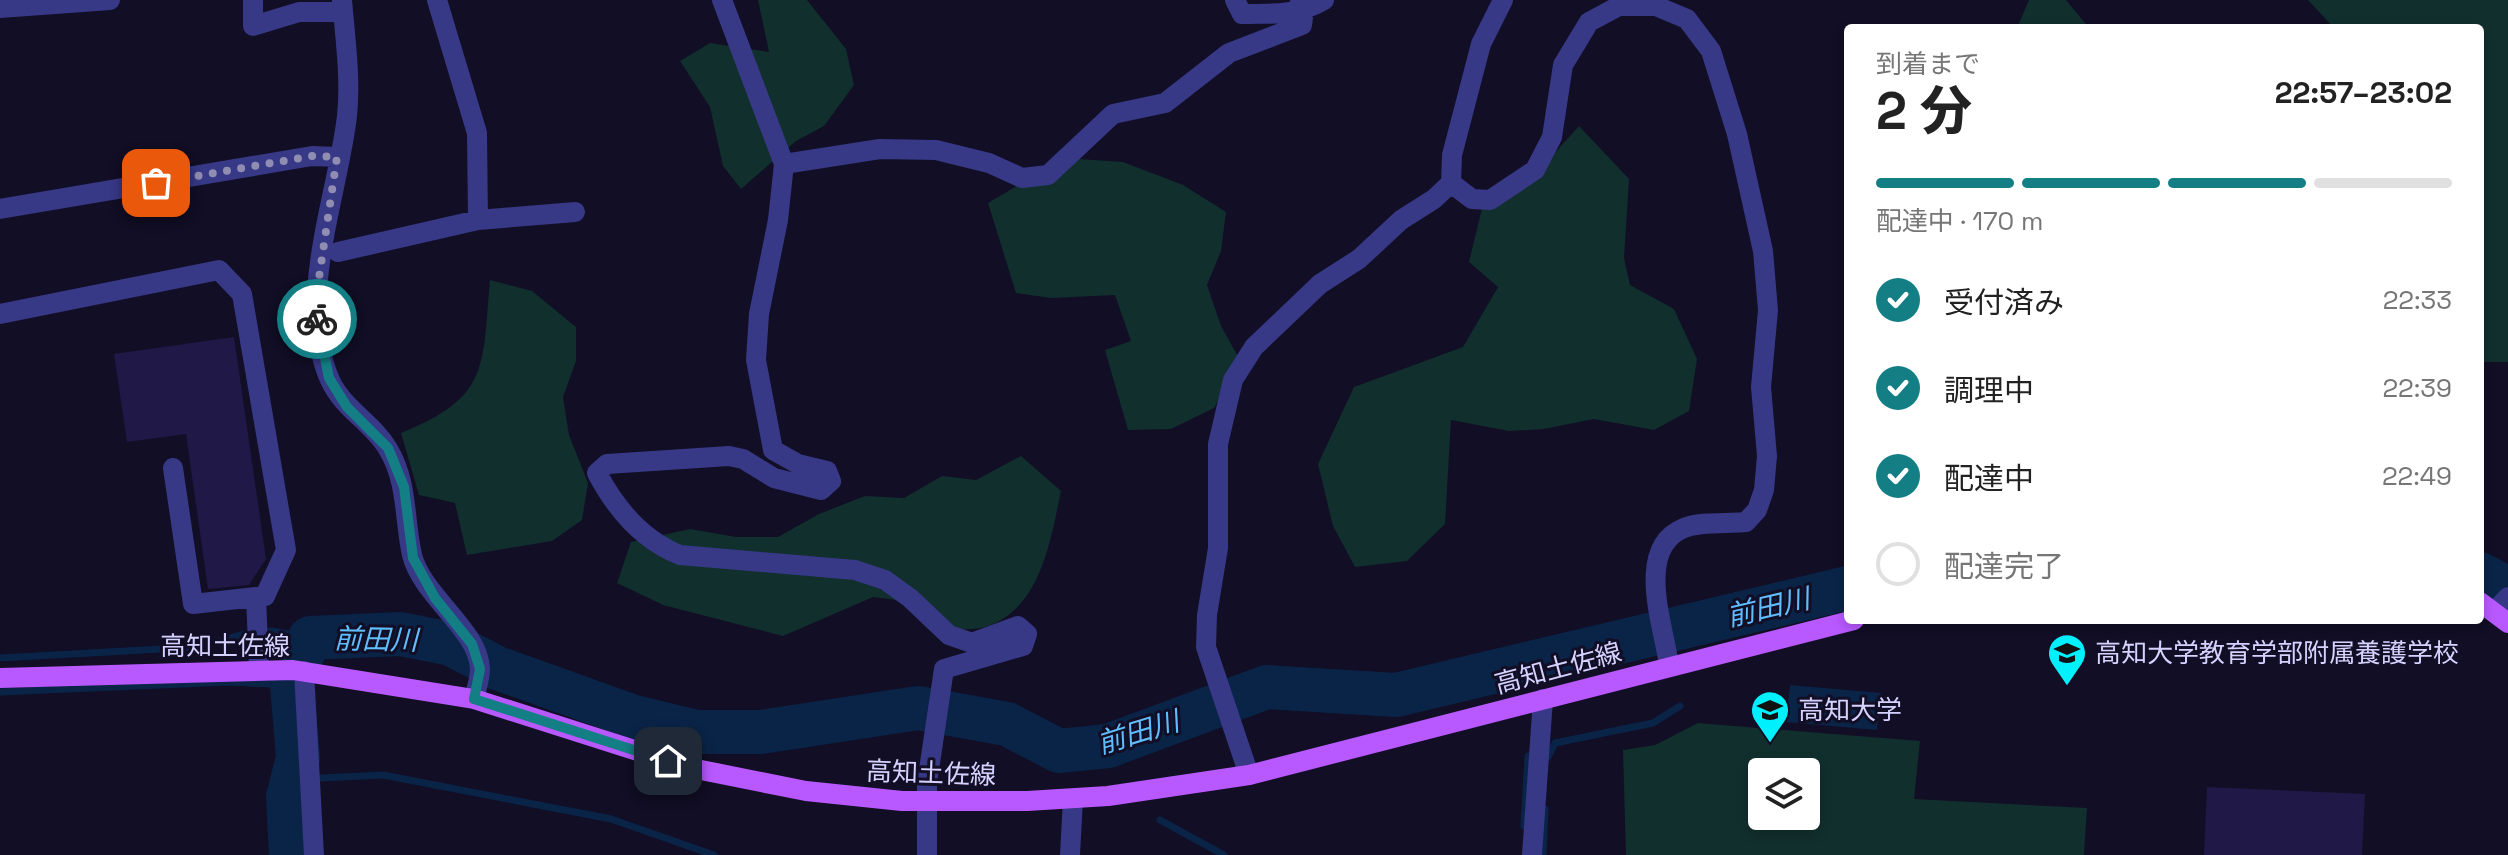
<!DOCTYPE html>
<html lang="ja">
<head>
<meta charset="utf-8">
<style>
	body { margin:0; font-family:"Space Grotesk","Noto Sans JP",sans-serif; background:#f2f2f2; color:#222; height:100vh; display:flex; flex-direction:column; font-size:30px; white-space:nowrap }
	* { box-sizing:border-box; margin:0 }
	p { font-size:26px; color:#767676 }
	.icon { flex:none; width:44px; height:44px; fill:none; stroke:currentColor; stroke-width:2; stroke-linecap:round; stroke-linejoin:round }
	.map { position:relative; flex:1; overflow:hidden }
	.side { position:absolute; left:1844px; top:24px; width:640px; height:600px; display:flex; flex-direction:column; background:#fff; border-radius:8px; box-shadow:0 4px 12px #0003 }
	.side>* { flex:none }
	.buttons { position:absolute; left:1748px; top:758px; display:grid; gap:16px }
	.buttons a { display:grid; place-items:center; width:72px; height:72px; border-radius:8px; background:#fff; box-shadow:0 4px 12px #0003; font-size:40px }
	.pin { position:absolute; display:grid; place-items:center; width:68px; height:68px; color:#fff; margin:-34px; border-radius:16px; box-shadow:0 4px 12px #0006 }
	.courier { position:absolute; display:grid; place-items:center; width:80px; height:80px; margin:-40px; border:6px solid #137f85; border-radius:50%; background:#fff; color:#222; box-shadow:0 2px 10px #0007 }
	.head em { font-style:normal; font-weight:800 }
	.head div { display:flex; flex-direction:column-reverse }
	.head { display:flex; align-items:center; justify-content:space-between; height:136px; padding:0 32px }
	h1 { font-size:52px; font-weight:800; line-height:60px }
	.bar { display:grid; grid-template-columns:repeat(4,1fr); gap:12px 8px; align-content:center; height:96px; padding:0 32px }
	.bar i { height:10px; border-radius:6px; background:#e0e0e0 }
	.bar .current { background:#137f85 }
	.bar p { grid-column:span 4 }
	ol { padding:0 32px; list-style:none }
	li { display:flex; align-items:center; gap:24px; height:88px }
	li p { margin-inline-start:auto }
	li .icon { padding:8px; border-radius:50%; background:#137f85; color:#fff; stroke-width:4 }
	li:last-child { color:#767676 }
	li i { width:44px; height:44px; border:4px solid #e0e0e0; border-radius:50% }
	.map>svg:first-child { display:block }
	.green { fill:#112f2d; fill-rule:evenodd }
	.water { fill:#0a2448 }
	.lines { fill:none; stroke-linecap:round; stroke-linejoin:round }
	.stream { stroke:#0a2448; stroke-width:7 }
	.river { stroke:#0a2448; stroke-width:44 }
	.building { fill:#201947 }
	.minor { stroke:#373886; stroke-width:20 }
	.major { stroke:#b859ff; stroke-width:20 }
	.done { stroke:#908db3; stroke-width:8; stroke-dasharray:0 14.4 }
	.route { stroke:#137f85; stroke-width:10 }
	.labels { text-anchor:middle; dominant-baseline:central; stroke-width:6; stroke-linejoin:round; paint-order:stroke }
	.street-label { font-size:26px; fill:#d5d2ff; stroke:#110e25 }
	.poi-label { font-size:26px; fill:#d5d2ff; stroke:#110e25; text-anchor:start }
	.water-label { font-size:28px; font-style:italic; fill:#60beff; stroke:#110e25 }
</style>
</head>
<body>
<div class="map">
<svg width="2508" height="855" viewBox="0 0 2508 855">
	<rect width="100%" height="100%" fill="#110e25"/>
	<!-- green -->
	<path class="green" d="M758,0H807L846,49L854,85L824,126L796,141L741,189L723,166L710,107L680,61L710,43L769,52Z
		M2029,0H2066L2089,28H2017Z
		M2308,0H2508V362H2480V28H2334Z
		M1579,126L1629,179L1624,258L1630,285L1674,309L1697,359L1689,411L1654,430L1594,419L1544,429L1509,431L1451,420L1445,524L1407,561L1355,567L1333,526L1318,464L1354,387L1463,347L1498,287L1469,262L1484,200L1531,179Z
		M1064,158L1123,162L1183,185L1226,212L1221,251L1207,285L1221,326L1240,360L1214,408L1171,429L1128,430L1105,350L1131,341L1115,295L1051,298L1016,293L988,203Z
		M490,280L532,291L576,327V361L563,397L569,435L588,483L582,520L552,541L467,555L455,503L419,495L401,433C490,397 482,368 490,280Z
		M1021,456L1061,491C1051,538 1042,604 991,625C977,631 955,629 940,631L905,601L873,597L783,636L663,605L617,583L631,542L690,529L736,537H778L819,514L865,496L904,498L942,476L976,480Z
		M1698,723L1920,741L1914,799L2087,808L2084,855H1626L1623,750L1655,745ZM1762,772H1806V816H1762Z"/>
	<!-- water -->
	<path class="water" d="M1790,685L1881,693L1877,730L1786,722Z"/>
	<g class="lines">
		<!-- stream -->
		<path class="stream" d="M0,658L198,647L247,633L272,631L310,638
			M0,692L229,682L292,685
			M1548,757L1555,743L1653,723L1680,706
			M321,778L383,775L611,819L714,855
			M1160,820L1224,855
			M1524,826L1528,756
			M1543,855L1545,809"/>
		<!-- river -->
		<path class="river" d="M2480,574L2508,589
			M303,653L310,638L400,634L451,644L497,668L634,717L696,732H761L918,708L1007,724L1059,751L1108,746L1267,687L1396,695L1848,588
			M291,855L288,797L298,758L292,685"/>
	</g>
	<!-- building -->
	<path class="building" d="M234,337L266,559L249,585L208,589L186,434L127,442L114,354Z
		M2207,787L2365,794L2362,855H2204Z"/>
	<g class="lines">
		<!-- minor -->
		<path class="minor" d="M253,0V26L299,12H343
			M342,0C345,36 351,79 347,116C338,195 295,302 330,380C343,409 373,423 388,449C408,482 404,519 412,555C422,596 479,630 480,669C480,679 476,690 474,699
			M437,0L477,133L478,220
			M722,0L784,164L778,220L759,314L756,360L773,450L798,464L827,471L831,481L821,490L774,478L743,459L729,456L607,464L597,473C616,509 642,540 680,555L855,570L885,580L910,598L949,635L972,643L1018,626L1027,634L1023,646L944,669L927,783V855
			M1235,0L1242,14C1270,14 1300,15 1324,0
			M1503,0L1481,44L1452,155L1451,183L1472,199L1490,200L1535,170L1552,137L1563,65L1589,22L1619,6H1656L1687,19L1711,51L1737,134L1763,251L1768,310L1761,387L1767,456L1764,490L1757,510L1746,522C1728,524 1701,521 1684,528C1634,548 1664,627 1669,665
			M0,8L110,0
			M784,164L880,149L936,150L989,163L1022,178L1048,175L1113,114L1165,103L1229,53L1302,25L1304,10L1300,0
			M0,209L312,156L337,157
			M338,252L478,220L575,212
			M0,314L219,270L242,294L286,550L265,596L256,597L259,668
			M173,468L193,604L256,597
			M2495,611L2508,597
			M304,671L314,855
			M1249,775L1206,647L1207,615L1218,548V444L1233,380L1254,347L1320,284L1359,259L1401,220L1434,199L1451,183
			M1070,855L1073,799
			M1532,855L1543,699"/>
		<!-- major -->
		<path class="major" d="M2480,602L2508,623
			M0,678L293,670L474,699L691,768L806,791L902,801H1027L1108,796L1249,775L1854,620"/>
	</g>
	<g class="lines">
		<!-- done -->
		<path class="done" d="M156,183L312,156L337,157L316,298L317,319"/>
		<!-- route -->
		<path class="route" d="M317,319L329,378L347,407L388,448L404,487L413,558L435,598L472,644L480,669L474,699L668,761"/>
	</g>
	<!-- icons -->
	<defs>
		<g id="school-pin" transform="scale(2)"><path d="M0 17L-7.5 6A9.5 9.5 0 1 1 7.5 6Z" fill="#00f1fd" stroke="#110e25"/><path d="M0-5L7-2L0 1L-7-2ZM-4 1L0 2.5L4 1V4Q0 6-4 4Z" fill="#111"/></g>
		<g id="university-pin" transform="scale(2)"><path d="M0 17L-7.5 6A9.5 9.5 0 1 1 7.5 6Z" fill="#00f1fd" stroke="#110e25"/><path d="M0-5L7-2L0 1L-7-2ZM-4 1L0 2.5L4 1V4Q0 6-4 4Z" fill="#111"/></g>
	</defs>
	<g fill-rule="evenodd">
		<use href="#school-pin" x="2067" y="653"/>
		<use href="#university-pin" x="1770" y="710"/>
	</g>
	<g class="labels">
		<!-- street labels -->
		<g class="street-label">
			<text x="225" y="646">高知土佐線</text>
			<text transform="translate(1558 668) rotate(-15)">高知土佐線</text>
			<text transform="translate(931 773) rotate(2)">高知土佐線</text>
		</g>
		<!-- poi labels -->
		<g class="poi-label">
			<text x="2095" y="653">高知大学教育学部附属養護学校</text>
			<text x="1798" y="710">高知大学</text>
		</g>
		<!-- water labels -->
		<g class="water-label">
			<text transform="translate(1768 607) rotate(-13)">前田川</text>
			<text transform="translate(376 639) rotate(1)">前田川</text>
			<text transform="translate(1138 732) rotate(-17)">前田川</text>
		</g>
	</g>
</svg>
<div class="buttons">
<a><svg class="icon" aria-label="layers" viewBox="0 0 24 24"><path d="M12 4l9 5-9 5-9-5zM3 14l9 5 9-5"/></svg></a>
</div>
<div class="pin" style="left:156px;top:183px;background:#ea580c"><svg class="icon" aria-label="bag" viewBox="0 0 24 24"><path d="M5 8h14l-1 12H6zM9 8a3 3 0 0 1 6 0"/></svg></div>
<div class="pin" style="left:668px;top:761px;background:#1f2937"><svg class="icon" aria-label="home" viewBox="0 0 24 24"><path d="M3 11l9-7 9 7M6 9v11h12V9"/></svg></div>
<div class="courier" style="left:317px;top:319px"><svg class="icon" aria-label="bike" viewBox="0 0 24 24"><circle cx="6" cy="16" r="4"/><circle cx="18" cy="16" r="4"/><path d="M6 16l4-8h5l3 8M10 8l3 8H6M13 5h3"/></svg></div>
<section class="side">
<div class="head"><div><h1>2 分</h1><p>到着まで</p></div><em>22:57–23:02</em></div>
<div class="bar"><i class="current"></i><i class="current"></i><i class="current"></i><i></i><p>配達中 · 170 m</p></div>
<ol>
<li><svg class="icon" aria-label="check" viewBox="0 0 24 24"><path d="M5 12l5 5 9-10"/></svg>受付済み<p>22:33</p></li>
<li><svg class="icon" aria-label="check" viewBox="0 0 24 24"><path d="M5 12l5 5 9-10"/></svg>調理中<p>22:39</p></li>
<li><svg class="icon" aria-label="check" viewBox="0 0 24 24"><path d="M5 12l5 5 9-10"/></svg>配達中<p>22:49</p></li>
<li><i></i>配達完了</li>
</ol>
</section>
</div>
</body>
</html>
